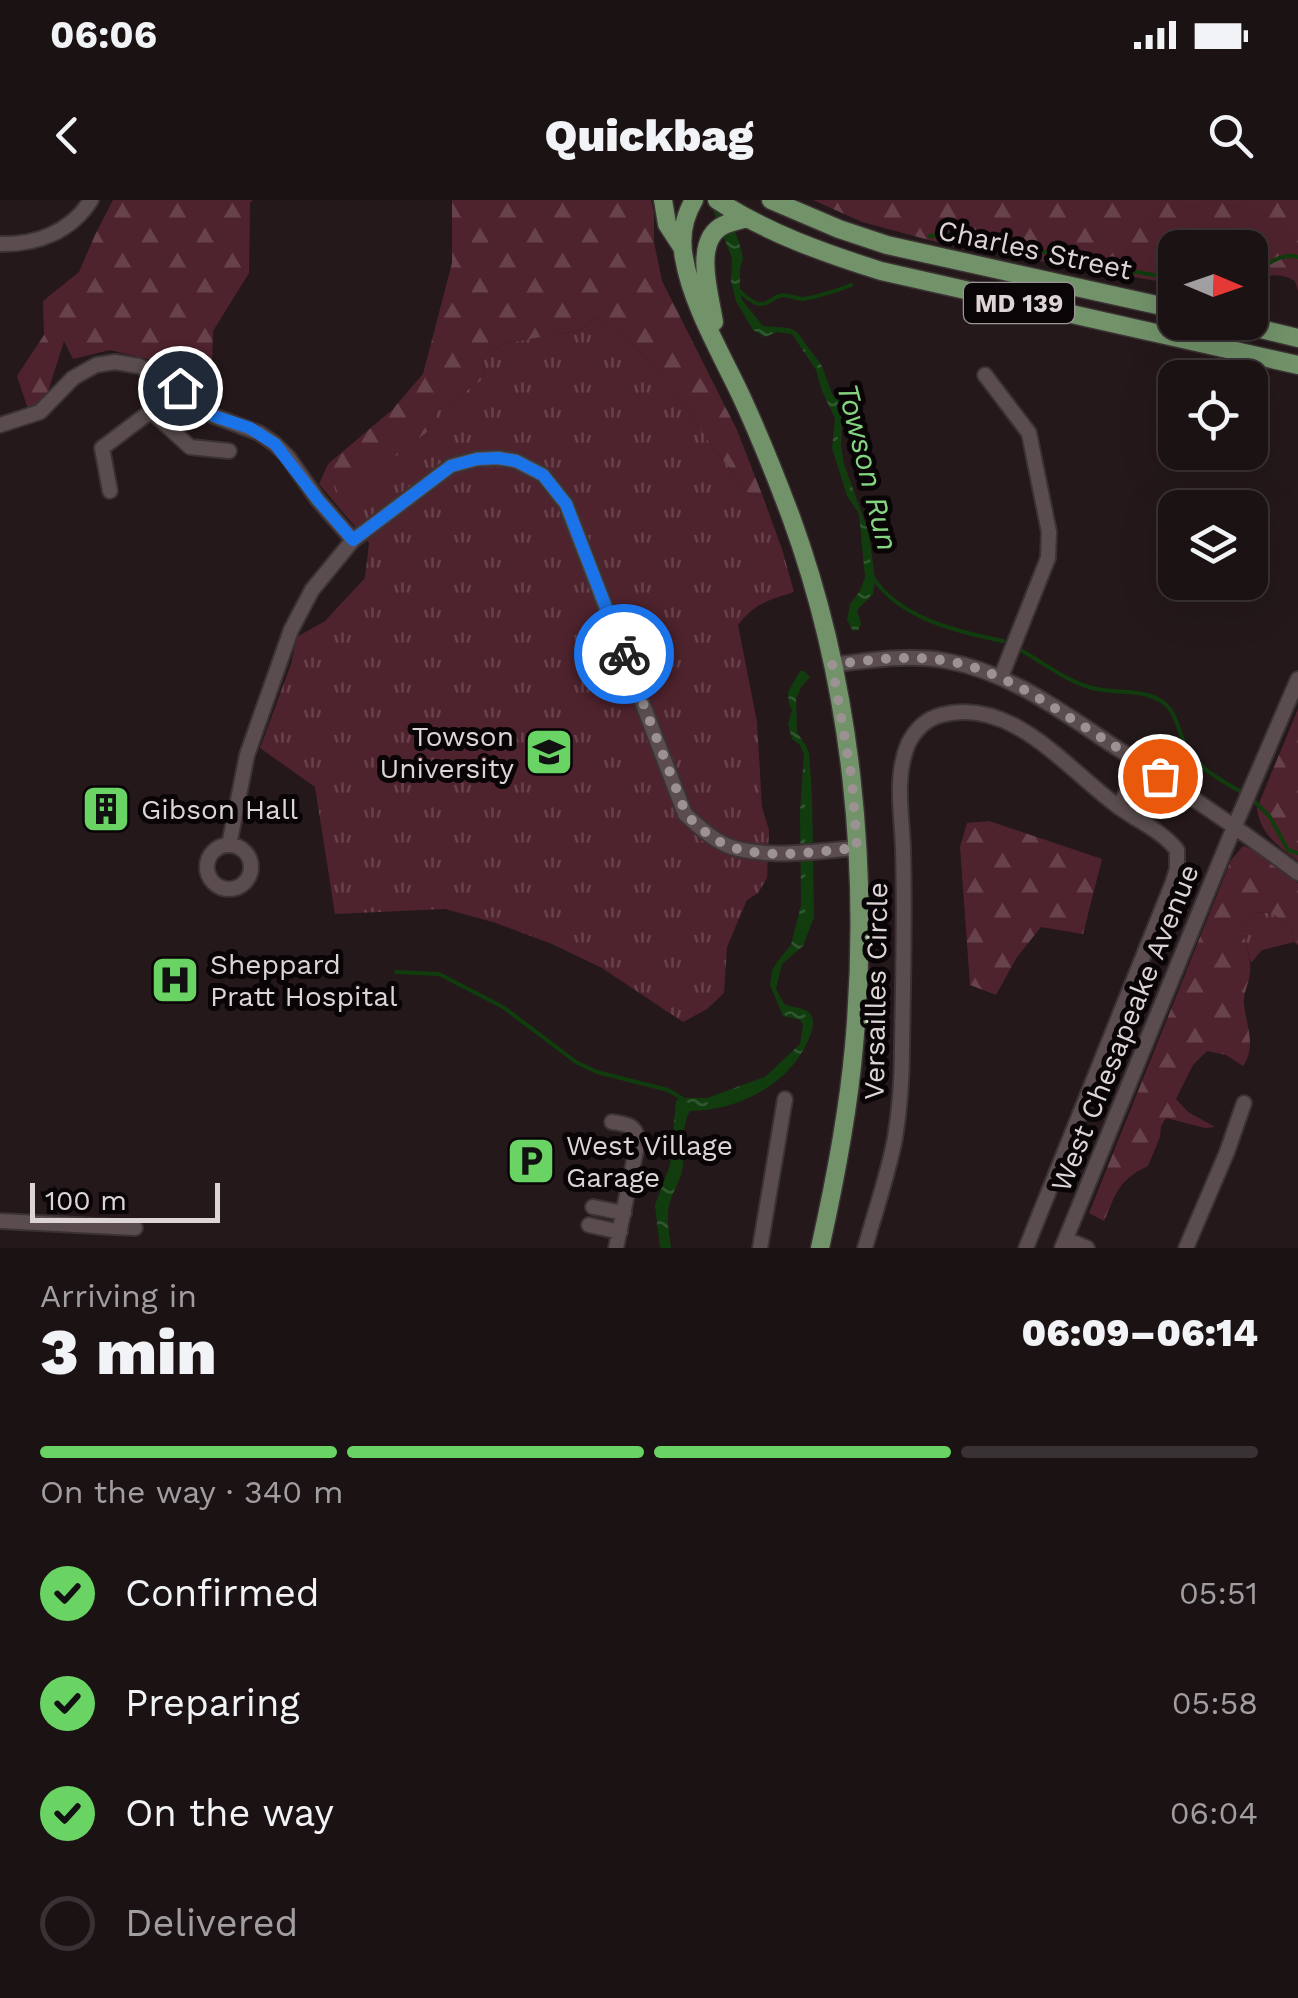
<!DOCTYPE html>
<html lang="en">
<head>
<meta charset="utf-8">
<style>
	body { margin:0; font-family:"Work Sans",sans-serif; background:#241b1d; color:#f1f3f6; height:100vh; display:flex; flex-direction:column; font-size:38px; white-space:nowrap }
	* { box-sizing:border-box; margin:0 }
	p { font-size:32px; color:#a09ea0 }
	.icon { flex:none; width:55px; height:55px; fill:none; stroke:currentColor; stroke-width:2; stroke-linecap:round; stroke-linejoin:round }
	.map { position:relative; height:1048px; overflow:hidden }
	.sheet { display:flex; flex-direction:column; background:#1b1214; flex:1 }
	.sheet>* { flex:none }
	.needle { width:65px; rotate:92deg }
	.tools { position:absolute; left:1158px; top:30px; display:grid; gap:20px }
	.tools a { display:grid; place-items:center; width:110px; height:110px; border-radius:20px; background:#1b1214; box-shadow:0 10px 40px #0002,0 0 0 2px #393234; font-size:50px }
	.scale { position:absolute; left:30px; bottom:25px; width:190px; box-sizing:border-box; padding-left:10px; border:5px solid #ddd4d5; border-top:0; font-size:28px; line-height:35px; white-space:nowrap; color:#ddd4d5; -webkit-text-stroke:8px #090506; paint-order:stroke }
	.pin { position:absolute; display:grid; place-items:center; width:85px; height:85px; color:#fff; margin:-42px; border:5px solid #fff; border-radius:50%; box-shadow:0 2px 10px #0007 }
	.courier { position:absolute; display:grid; place-items:center; width:100px; height:100px; margin:-50px; border:8px solid #1a73e8; border-radius:50%; background:#fff; color:#222; box-shadow:0 2px 12px #0007 }
	.overview em { font-style:normal; font-weight:800 }
	.overview div { display:flex; flex-direction:column-reverse }
	.overview { display:flex; align-items:center; justify-content:space-between; height:170px; padding:0 40px }
	h1 { font-size:65px; font-weight:800; line-height:75px }
	.bar { display:grid; grid-template-columns:repeat(4,1fr); gap:15px 10px; align-content:center; height:120px; padding:0 40px }
	.bar i { height:12px; border-radius:8px; background:#393234 }
	.bar .current { background:#69d464 }
	.bar p { grid-column:span 4 }
	ol { padding:0 40px; list-style:none }
	li { display:flex; align-items:center; gap:30px; height:110px }
	li p { margin-inline-start:auto }
	li .icon { padding:10px; border-radius:50%; background:#69d464; color:#111; stroke-width:4 }
	li:last-child { color:#a09ea0 }
	li i { width:55px; height:55px; border:5px solid #393234; border-radius:50% }
	.status { display:flex; justify-content:space-between; align-items:center; height:70px; padding:0 50px; background:#1b1214; direction:ltr }
	.status svg { height:28px; fill:currentColor }
	header { display:flex; justify-content:space-between; align-items:center; height:130px; padding:0 40px; background:#1b1214; font-size:45px; font-weight:800 }
	.map>svg:first-child { display:block }
	.grass { fill:url(#grass-tufts) }
	.forest { fill:url(#forest-firs) }
	.water { fill:url(#water-ripples) }
	.lines { fill:none; stroke-linecap:round; stroke-linejoin:round }
	.stream { stroke:#103c0e; stroke-width:4 }
	.minor-casing { stroke:#3b3233; stroke-width:18 }
	.major-casing { stroke:#3b3233; stroke-width:21 }
	.minor { stroke:#5b4d4f; stroke-width:14 }
	.major { stroke:#72936a; stroke-width:18 }
	.done { stroke:#9c9294; stroke-width:10; stroke-dasharray:0 18 }
	.route { stroke:#1a73e8; stroke-width:12 }
	.labels { text-anchor:middle; dominant-baseline:central; stroke-width:10; stroke-linejoin:round; paint-order:stroke }
	.shield { fill:#090506; stroke:#9d9697; stroke-width:2.5 }
	.shield-label { font-size:25px; font-weight:bold; fill:#ddd4d5 }
	.street-label { font-size:28px; fill:#ddd4d5; stroke:#090506 }
	.poi-label { font-size:28px; fill:#ddd4d5; stroke:#090506; text-anchor:start }
	.water-label { font-size:30px; font-style:italic; fill:#85d580; stroke:#090506 }
</style>
</head>
<body>
<div class="status"><b>06:06</b><svg viewBox="0 0 49 12"><path d="M0 12V9h3v3zM5 12V6h3v6zM10 12V3h3v9zM15 12V0h3v12zM26 1h20v11H26zM47 4h2v5h-2z"/></svg></div>
<header><svg class="icon" aria-label="back" viewBox="0 0 24 24"><path d="M15 5l-7 7 7 7"/></svg>Quickbag<svg class="icon" aria-label="search" viewBox="0 0 24 24"><circle cx="10" cy="10" r="6"/><path d="M15 15l6 6"/></svg></header>
<div class="map">
<svg width="1298" height="1048" viewBox="0 0 1298 1048">
	<defs>
		<pattern id="grass-tufts" width="24" height="20" patternUnits="userSpaceOnUse" patternTransform="scale(2.5)"><rect width="24" height="20" fill="#4f232d"/><path d="M3 7l-1-3M5 7V3M7 7l1-3M15 17l-1-3M17 17v-4M19 17l1-3" fill="none" stroke="#68424b"/></pattern>
		<pattern id="forest-firs" width="22" height="20" patternUnits="userSpaceOnUse" patternTransform="scale(2.5)"><rect width="22" height="20" fill="#4f232d"/><path d="M5 1l3.5 6h-7zM16 11l3.5 6h-7z" fill="#68424b"/></pattern>
		<pattern id="water-ripples" width="26" height="14" patternUnits="userSpaceOnUse" patternTransform="scale(2.5)"><rect width="26" height="14" fill="#103c0e"/><path d="M2 4q2-2 4 0t4 0M15 11q2-2 4 0t4 0" fill="none" stroke="#325730"/></pattern>
	</defs>
	<rect width="100%" height="100%" fill="#24181a"/>
	<!-- grass -->
	<path class="grass" d="M595,118L624,134L677,194L715,251L732,270L742,291L763,297L782,349L794,392C769,400 755,403 738,425L757,522L762,607L769,630L767,678L758,693L747,700L727,747L724,793L707,809L683,822L602,768L552,744L493,722L445,709L335,714L315,587L260,548L291,464L297,437L325,421L365,378L369,343L319,284L328,264L340,299L427,232L435,213L483,179L484,155L506,143L581,130Z
		M1251,712L1271,713L1291,727L1294,742L1262,750L1251,763L1241,725Z"/>
	<!-- forest -->
	<path class="forest" d="M113,0H253L250,3L249,73L213,131L211,202L156,161L110,150L73,159L64,141L44,204L29,212L17,176L44,135L43,101L79,72L95,35Z
		M452,0H651L654,12V42L662,81L737,230L763,297L742,291L732,270L715,251L677,194L624,134L595,118L581,130L506,143L484,155L483,179L435,213L427,232L340,300L328,264L392,210L423,174L452,63Z
		M813,0H1298V91L1295,81C1279,72 1267,75 1250,81V48H1175V84L955,47L862,22Z
		M1298,509V661C1278,646 1260,634 1257,608Z
		M989,621L1102,659L1083,734L1041,727L1017,757L996,795L970,785L960,647L967,623Z
		M1243,646L1259,652L1298,683V745L1294,742L1291,727L1271,713L1251,712L1241,725C1244,739 1252,759 1250,773C1249,783 1243,793 1244,804C1246,826 1257,845 1243,866L1226,855L1207,851L1193,865L1176,899L1188,912L1215,927L1205,928L1166,918L1161,926L1160,937L1148,966C1119,979 1116,993 1104,1021L1089,1013L1231,660Z"/>
	<!-- water -->
	<path class="water" d="M709,0H725L741,49L743,59L740,68V91L742,100L763,126L789,128L797,132L822,166L832,194L843,205L841,245L844,264L869,333L875,379L873,394L857,410L861,424L858,430L853,431L847,420L850,404L860,391L865,377L859,314L847,296L832,248L835,219L832,212L822,191L816,170L792,134L777,132L765,137L753,130L736,101L731,81L732,58Z
		M800,471H804L810,477L801,487L796,499L797,532L806,546L809,553L812,595L814,717L803,746L782,764L776,789L784,804C791,808 807,807 811,815C815,821 812,832 809,838C791,884 738,911 690,911C679,928 687,955 681,975C676,989 668,1000 668,1015C667,1026 670,1037 671,1048H660L655,1005L670,965L676,901L680,898H707L765,877L800,844L803,825L800,820L783,816L770,785L772,771L777,762L791,745L801,705L800,612L804,555L800,545L792,539L788,524L792,510L789,504L788,492Z"/>
	<g class="lines">
		<!-- stream -->
		<path class="stream" d="M930,36C973,28 1018,46 1060,56C1097,65 1137,73 1175,78
			M1250,72C1268,67 1278,52 1298,57
			M736,88C742,93 749,101 756,103C766,107 770,99 779,96C788,93 794,99 803,99C816,97 839,90 851,85
			M872,376C898,418 958,432 1003,441
			M1022,451C1044,463 1065,480 1089,487C1113,495 1143,487 1164,503C1178,514 1179,536 1188,551C1201,570 1223,581 1243,593
			M1251,598L1270,617L1288,650L1298,653
			M396,772L439,774L503,807L576,862L597,872L668,890L683,899"/>
		<!-- minor casing -->
		<g class="minor-casing">
			<path id="minor" d="M0,44C36,45 71,32 91,0
				M985,175L1029,233L1049,332L1048,358L1001,477
				M0,225L40,212L73,178L96,165L115,162L139,166L166,179L214,216L259,233L275,244L288,257L318,300L353,340
				M110,291L102,248L151,211L190,247L229,251
				M832,465C870,460 909,454 947,461C1008,472 1058,509 1109,543C1174,585 1237,627 1298,673
				M1118,607L1143,565
				M1135,618L1160,576
				M229,645L247,555L291,430L312,390L353,340L451,266L477,259L498,258L516,261L543,275L566,304L685,614C700,628 717,644 738,649C776,658 818,651 857,648
				M207 667a22 22 0 1 1 44 0a22 22 0 1 1-44 0Z
				M612,922C627,924 636,925 638,941L616,1048
				M593,1007L624,1013
				M0,1021L135,1028
				M589,1025L620,1032
				M1066,1039L1087,1048
				M760,1048L785,899
				M865,1048C875,1012 888,975 895,938C900,908 902,877 902,847C903,782 905,715 903,649C902,614 894,578 908,544C915,530 926,519 941,515C1011,496 1066,568 1116,605C1136,620 1161,630 1177,650V669L1173,682L1026,1048
				M1062,1048L1230,637L1298,479
				M1186,1048L1227,952L1244,903"/>
		</g>
		<!-- major casing -->
		<g class="major-casing">
			<path id="major" d="M663,0L667,24L682,47
				M694,0C684,17 680,38 684,58C692,105 722,155 742,198C760,237 776,277 791,317C852,484 870,669 854,846C848,914 835,981 820,1048
				M717,0C767,33 824,53 881,71L1298,165
				M771,0L839,29L887,45L1175,109
				M714,122C710,95 692,40 724,25C731,22 740,20 747,18
				M1232,122L1298,138"/>
		</g>
		<!-- minor -->
		<use href="#minor" class="minor"/>
		<!-- major -->
		<use href="#major" class="major"/>
	</g>
	<g class="lines">
		<!-- done -->
		<path class="done" d="M624,454L686,614C700,629 717,644 738,649C776,659 818,651 857,648L852,580L832,465C868,460 905,455 941,460C992,467 1033,494 1075,521C1104,539 1132,557 1160,576"/>
		<!-- route -->
		<path class="route" d="M180,188L214,216L250,228L275,244L318,300L353,340L451,266L477,259L498,258L516,261L543,275L566,304L624,454"/>
	</g>
	<!-- icons -->
	<defs>
		<g id="university-square" transform="scale(2.5)"><rect x="-9" y="-9" width="18" height="18" rx="4" fill="#69d464" stroke="#090506"/><path d="M0-5L7-2L0 1L-7-2ZM-4 1L0 2.5L4 1V4Q0 6-4 4Z" fill="#111"/></g>
		<g id="building-square" transform="scale(2.5)"><rect x="-9" y="-9" width="18" height="18" rx="4" fill="#69d464" stroke="#090506"/><path d="M-4-6H4V6H1V3H-1V6H-4ZM-2.5-4.3h1.7v1.8h-1.7ZM.8-4.3h1.7v1.8H.8ZM-2.5-1h1.7V.8h-1.7ZM.8-1h1.7V.8H.8Z" fill="#111"/></g>
		<g id="hospital-square" transform="scale(2.5)"><rect x="-9" y="-9" width="18" height="18" rx="4" fill="#69d464" stroke="#090506"/><path d="M-5-5h3v3.5h4V-5h3V5h-3V1.5h-4V5h-3Z" fill="#111"/></g>
		<g id="parking-square" transform="scale(2.5)"><rect x="-9" y="-9" width="18" height="18" rx="4" fill="#69d464" stroke="#090506"/><path d="M-3.5-5.5H1a3.5 3.5 0 0 1 0 7H-1V5.5H-3.5ZM-1-3.4V-.6H.8a1.4 1.4 0 0 0 0-2.8Z" fill="#111"/></g>
	</defs>
	<g fill-rule="evenodd">
		<use href="#university-square" x="549" y="552"/>
		<use href="#building-square" x="106" y="609"/>
		<use href="#hospital-square" x="175" y="780"/>
		<use href="#parking-square" x="531" y="961"/>
	</g>
	<g class="labels">
		<!-- shield labels -->
		<rect class="shield" x="964" y="83" width="110" height="40" rx="8"/>
		<g class="shield-label">
			<text x="1019" y="103">MD 139</text>
		</g>
		<!-- street labels -->
		<g class="street-label">
			<text transform="translate(1035 50) rotate(12)">Charles Street</text>
			<text transform="translate(876 791) rotate(-89)">Versailles Circle</text>
			<text transform="translate(1125 828) rotate(-68)">West Chesapeake Avenue</text>
		</g>
		<!-- poi labels -->
		<g class="poi-label">
			<text x="514" y="536" text-anchor="end">Towson<tspan x="514" dy="32">University</tspan></text>
			<text x="141" y="609">Gibson Hall</text>
			<text x="210" y="764">Sheppard<tspan x="210" dy="32">Pratt Hospital</tspan></text>
			<text x="566" y="945">West Village<tspan x="566" dy="32">Garage</tspan></text>
		</g>
		<!-- water labels -->
		<g class="water-label">
			<text transform="translate(868 267) rotate(76)">Towson Run</text>
		</g>
	</g>
</svg>
<div class="tools">
<a><svg class="needle" viewBox="-14 -14 28 28"><path d="M0-13l5 13h-10z" fill="#e53935"/><path d="M0 13l5-13h-10z" fill="#a09ea0"/></svg></a>
<a><svg class="icon" aria-label="locate" viewBox="0 0 24 24"><circle cx="12" cy="12" r="6"/><path d="M12 2v4M12 18v4M2 12h4M18 12h4"/></svg></a>
<a><svg class="icon" aria-label="layers" viewBox="0 0 24 24"><path d="M12 4l9 5-9 5-9-5zM3 14l9 5 9-5"/></svg></a>
</div>
<div class="scale">100 m</div>
<div class="pin" style="left:1160px;top:576px;background:#ea580c"><svg class="icon" aria-label="bag" viewBox="0 0 24 24"><path d="M5 8h14l-1 12H6zM9 8a3 3 0 0 1 6 0"/></svg></div>
<div class="pin" style="left:180px;top:188px;background:#1f2937"><svg class="icon" aria-label="home" viewBox="0 0 24 24"><path d="M3 11l9-7 9 7M6 9v11h12V9"/></svg></div>
<div class="courier" style="left:624px;top:454px"><svg class="icon" aria-label="bike" viewBox="0 0 24 24"><circle cx="6" cy="16" r="4"/><circle cx="18" cy="16" r="4"/><path d="M6 16l4-8h5l3 8M10 8l3 8H6M13 5h3"/></svg></div>
</div>
<section class="sheet">
<div class="overview"><div><h1>3 min</h1><p>Arriving in</p></div><em>06:09–06:14</em></div>
<div class="bar"><i class="current"></i><i class="current"></i><i class="current"></i><i></i><p>On the way · 340 m</p></div>
<ol>
<li><svg class="icon" aria-label="check" viewBox="0 0 24 24"><path d="M5 12l5 5 9-10"/></svg>Confirmed<p>05:51</p></li>
<li><svg class="icon" aria-label="check" viewBox="0 0 24 24"><path d="M5 12l5 5 9-10"/></svg>Preparing<p>05:58</p></li>
<li><svg class="icon" aria-label="check" viewBox="0 0 24 24"><path d="M5 12l5 5 9-10"/></svg>On the way<p>06:04</p></li>
<li><i></i>Delivered</li>
</ol>
</section>
</body>
</html>
